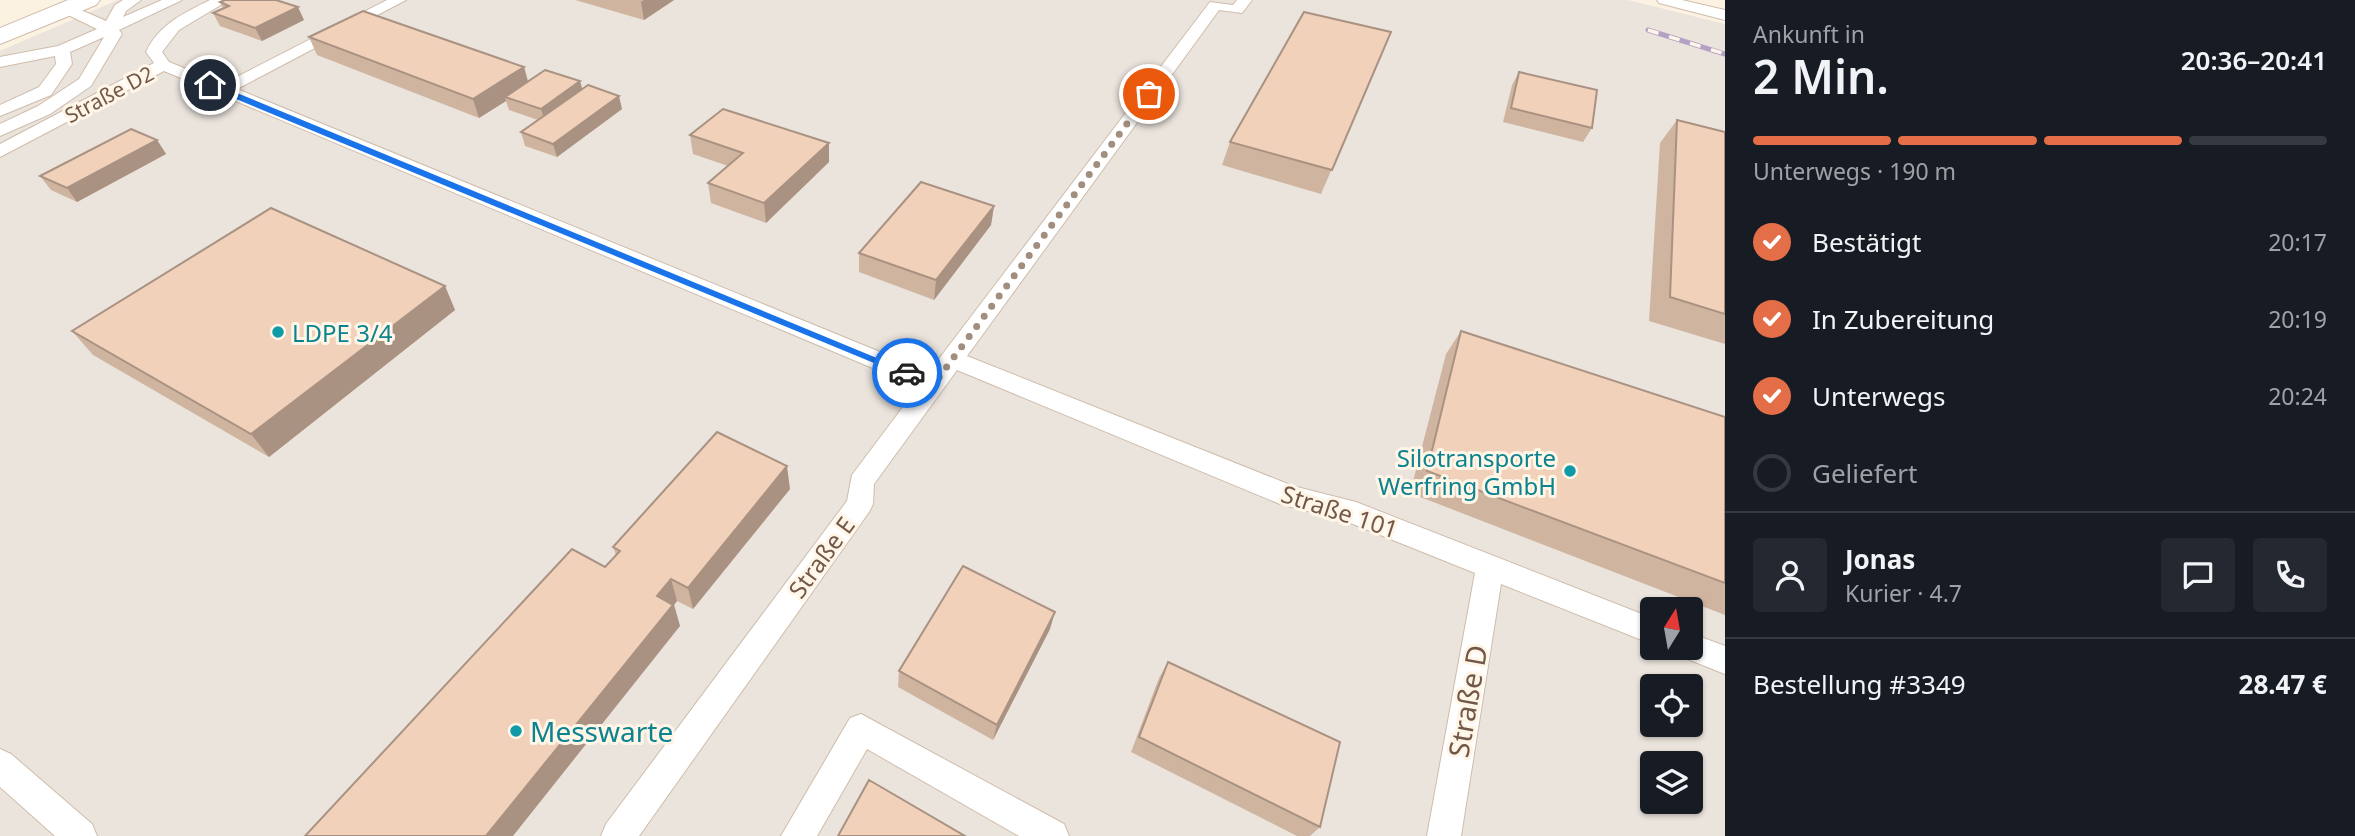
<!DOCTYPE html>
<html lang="de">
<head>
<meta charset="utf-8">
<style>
	body { margin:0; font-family:"Noto Sans",sans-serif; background:#242831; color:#f1f3f6; height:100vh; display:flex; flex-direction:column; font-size:26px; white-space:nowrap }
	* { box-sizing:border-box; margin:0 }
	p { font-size:23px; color:#9ea1a6 }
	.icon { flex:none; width:38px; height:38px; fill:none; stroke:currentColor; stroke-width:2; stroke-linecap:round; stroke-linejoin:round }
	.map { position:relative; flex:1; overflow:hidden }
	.panel { display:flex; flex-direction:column; background:#171b24; width:630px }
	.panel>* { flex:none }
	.needle { width:46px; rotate:11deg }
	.fabs { position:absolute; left:1640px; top:597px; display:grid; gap:14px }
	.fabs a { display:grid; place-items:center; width:63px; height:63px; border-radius:7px; background:#171b24; box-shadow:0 2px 5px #0004; font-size:35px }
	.pin { position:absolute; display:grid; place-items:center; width:60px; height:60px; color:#fff; margin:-30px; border:4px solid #fff; border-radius:50%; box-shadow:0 2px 7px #0007 }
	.courier { position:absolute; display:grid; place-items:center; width:70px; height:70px; margin:-35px; border:5px solid #1a73e8; border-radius:50%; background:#fff; color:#222; box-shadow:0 2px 9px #0007 }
	.head em { font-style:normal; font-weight:600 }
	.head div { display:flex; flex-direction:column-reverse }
	.head { display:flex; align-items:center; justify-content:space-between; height:119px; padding:0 28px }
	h1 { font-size:46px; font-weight:600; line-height:52px }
	.bar { display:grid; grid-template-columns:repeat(4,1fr); gap:10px 7px; align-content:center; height:84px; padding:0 28px }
	.bar i { height:9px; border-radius:5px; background:#363941 }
	.bar .active { background:#e46e48 }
	.bar p { grid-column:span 4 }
	.line { display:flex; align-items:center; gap:18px; padding:0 28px; border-top:2px solid #363941 }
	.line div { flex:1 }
	.round { display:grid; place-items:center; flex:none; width:74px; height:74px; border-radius:7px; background:#242831 }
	ol { padding:0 28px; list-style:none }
	li { display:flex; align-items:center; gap:21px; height:77px }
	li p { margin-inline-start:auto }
	li .icon { padding:7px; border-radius:50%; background:#e46e48; color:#fff; stroke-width:4 }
	li:last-child { color:#9ea1a6 }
	li i { width:38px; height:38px; border:4px solid #363941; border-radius:50% }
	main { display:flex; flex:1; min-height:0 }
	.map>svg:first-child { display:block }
	.industrial { fill:#ebe4dd; fill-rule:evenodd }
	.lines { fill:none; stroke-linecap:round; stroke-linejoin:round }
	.service-casing { stroke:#cfbcac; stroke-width:2 }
	.tertiary-casing { stroke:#cfbcac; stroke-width:2 }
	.service { fill:#fff; fill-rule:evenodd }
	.tertiary { fill:#fff; fill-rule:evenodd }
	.rail-casing { stroke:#b5a1c4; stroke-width:5 }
	.rail { stroke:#fff6e8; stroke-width:3.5; stroke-dasharray:11; stroke-linecap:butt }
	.wall { fill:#cfb4a0 }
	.shaded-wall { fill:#a99282 }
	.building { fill:#f1d1ba; stroke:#a99282; stroke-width:2 }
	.route { fill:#1a73e8 }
	.done { stroke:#a28e7f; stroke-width:7; stroke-dasharray:0 12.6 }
	.culture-dot { fill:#0f9aa8; stroke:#fff6e8; stroke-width:2.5 }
	.labels { text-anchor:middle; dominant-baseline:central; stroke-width:6; stroke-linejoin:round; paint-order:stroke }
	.far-street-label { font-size:21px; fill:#725849; stroke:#fff6e8 }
	.culture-label { font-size:24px; fill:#0d838f; stroke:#fff6e8; text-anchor:start }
	.street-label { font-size:24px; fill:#725849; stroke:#fff6e8 }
	.near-street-label { font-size:28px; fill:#725849; stroke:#fff6e8 }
	.near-culture-label { font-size:28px; fill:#0d838f; stroke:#fff6e8; text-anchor:start }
</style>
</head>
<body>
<main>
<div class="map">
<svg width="1725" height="836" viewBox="0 0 1725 836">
	<rect width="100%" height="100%" fill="#fcf2e2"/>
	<!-- industrial -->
	<path class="industrial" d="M118,0H1628L1725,24V836H0V51ZM1652,609H1690V648H1652ZM1652,686H1690V724H1652ZM1652,763H1690V802H1652Z"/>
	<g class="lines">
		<!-- service casing -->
		<g class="service-casing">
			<path id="service" d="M123,0H141L126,11L123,17L162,0H182L119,30L122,34L91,86L50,114L0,136V124L38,106L79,79L104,37L70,52L72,64L51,95L0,116V105L39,87L56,64L55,56L0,67V57L58,46L97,29L62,12V6H72L106,21L115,5Z
				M210,0H229L179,30L162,52L169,62L223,84L387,0H406L237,89L929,372L1210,2L1233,5L1237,0H1252L1242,13L1219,10L967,356L1293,486L1356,502L1652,618V644L1501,584L1461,836H1427L1475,573L1343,520L1280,504L957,370L874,484L873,504L869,512L639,836H601L606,824L847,501L852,475L918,387L164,71L0,157V144L154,63L146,52C159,24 184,13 210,0Z
				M1657,0H1682L1725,10V20L1659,3Z
				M1690,633L1725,646V674L1680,656L1676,648H1690Z
				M861,714L1064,824L1069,836H1019L867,749L817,836H781L850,718Z
				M0,749L11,754L92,824L97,836H55L0,787Z"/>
		</g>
		<!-- tertiary casing -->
		<g class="tertiary-casing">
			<path id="tertiary" d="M68,0H100L96,5L0,44V28Z"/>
		</g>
		<!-- service -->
		<use href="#service" class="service"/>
		<!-- tertiary -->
		<use href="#tertiary" class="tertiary"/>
		<!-- rail casing -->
		<g class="rail-casing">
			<path id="rail" d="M1648,30L1725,54"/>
		</g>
		<!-- rail -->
		<use href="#rail" class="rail"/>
	</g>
	<!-- wall -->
	<path class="wall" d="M575,0H674L644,20Z
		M220,2L304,20L262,41L220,26L213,13L223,8Z
		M1391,32L1321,194L1222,165L1230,142Z
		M309,37L524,67L528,81L582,89L622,109L557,157L525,146L521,132L538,120L509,110L506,101L479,118L317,55Z
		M1519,72L1592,128L1583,142L1503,122L1512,85Z
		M1677,120L1725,132V344L1649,321L1660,143Z
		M690,135L829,143V162L766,223L711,203L708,183L728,166L693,154Z
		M157,140L166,154L77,202L51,190L40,176Z
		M994,206L991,225L934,300L859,272V253Z
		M445,286L455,310L269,457L93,355L72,331Z
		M1461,331L1725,417V615L1410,493L1446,354Z
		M790,489L693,609L677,601L674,605L680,626L605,567L616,555L613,547Z
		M1050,629L993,740L898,687L899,671Z
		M1168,662L1320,827L1310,836H1297L1131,752L1159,678Z"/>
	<!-- shaded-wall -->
	<path class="shaded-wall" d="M644,0H674L644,20L641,2Z
		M298,7L304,20L262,41L255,28Z
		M524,67L529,86L505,97L506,101L479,118L473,99Z
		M580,81L584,95L545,122L541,109Z
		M619,96L622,109L557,157L553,144Z
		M157,140L166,154L77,202L67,188Z
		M829,143V162L766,223L764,203Z
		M994,206L991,225L934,300L936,280Z
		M445,286L455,310L269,457L251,434Z
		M787,466L790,489L693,609L688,588Z
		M671,579L677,601L674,605L680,626L513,836H486L657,596Z
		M1055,612L1050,629L993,740L997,725Z"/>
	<!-- building -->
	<path class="building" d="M225,0H276L298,7L255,28L213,13L229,6L220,2Z
		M363,11L524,67L473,99L309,37Z
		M1304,12L1391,32L1332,170L1230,142Z
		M545,70L580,81L541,109L505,97Z
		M1519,72L1597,90L1592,128L1511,108Z
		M588,85L619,96L553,144L521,132Z
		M723,109L829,143L764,203L708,183L743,153L690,135Z
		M1677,120L1725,132V314L1670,297Z
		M131,129L157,140L67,188L40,176Z
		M921,182L994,206L936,280L859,253Z
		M271,208L445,286L251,434L72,331Z
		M1461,331L1725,417V583L1427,471Z
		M717,432L787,466L688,588L671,579L657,596L673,605L486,836H305L572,549L605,567L620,551L613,547Z
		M963,566L1055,612L997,725L899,671Z
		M1168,662L1340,742L1320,827L1139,737Z
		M869,780L965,836H838Z"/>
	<!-- route -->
	<path class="route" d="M207,83H213L913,373L903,375L207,87Z"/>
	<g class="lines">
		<!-- done -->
		<path class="done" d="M907,373L934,384L1149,94"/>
	</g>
	<!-- markers -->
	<g class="culture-dot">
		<circle cx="278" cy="332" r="7"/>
		<circle cx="1570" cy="471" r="7"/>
		<circle cx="516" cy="731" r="7"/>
	</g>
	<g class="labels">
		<!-- far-street labels -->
		<g class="far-street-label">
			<text transform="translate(109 94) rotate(-28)">Straße D2</text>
		</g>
		<!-- culture labels -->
		<g class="culture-label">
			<text x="292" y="332">LDPE 3/4</text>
			<text x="1556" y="457" text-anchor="end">Silotransporte<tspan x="1556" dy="28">Werfring GmbH</tspan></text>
		</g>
		<!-- street labels -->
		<g class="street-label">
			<text transform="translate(1340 511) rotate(18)">Straße 101</text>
			<text transform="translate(821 557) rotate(-54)">Straße E</text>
		</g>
		<!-- near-street labels -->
		<g class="near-street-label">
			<text transform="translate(1467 701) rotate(-80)">Straße D</text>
		</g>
		<!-- near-culture labels -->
		<g class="near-culture-label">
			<text x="530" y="731">Messwarte</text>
		</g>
	</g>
</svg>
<div class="fabs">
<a><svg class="needle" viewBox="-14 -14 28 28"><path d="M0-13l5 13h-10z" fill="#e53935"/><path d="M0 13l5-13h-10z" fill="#9ea1a6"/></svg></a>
<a><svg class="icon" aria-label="locate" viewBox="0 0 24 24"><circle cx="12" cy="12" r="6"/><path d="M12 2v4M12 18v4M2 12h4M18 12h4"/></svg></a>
<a><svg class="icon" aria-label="layers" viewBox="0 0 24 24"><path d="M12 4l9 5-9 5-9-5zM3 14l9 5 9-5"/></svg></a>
</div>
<div class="pin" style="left:1149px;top:94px;background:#ea580c"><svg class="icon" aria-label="bag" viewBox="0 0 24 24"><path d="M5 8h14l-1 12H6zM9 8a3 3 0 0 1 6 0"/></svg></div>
<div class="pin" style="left:210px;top:85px;background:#1f2937"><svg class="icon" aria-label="home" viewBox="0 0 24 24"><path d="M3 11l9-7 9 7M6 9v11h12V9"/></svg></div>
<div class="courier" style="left:907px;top:373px"><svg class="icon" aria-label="car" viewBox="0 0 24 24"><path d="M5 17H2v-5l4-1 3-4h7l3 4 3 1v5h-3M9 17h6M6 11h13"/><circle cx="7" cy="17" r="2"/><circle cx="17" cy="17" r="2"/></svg></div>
</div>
<section class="panel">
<div class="head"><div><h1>2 Min.</h1><p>Ankunft in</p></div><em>20:36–20:41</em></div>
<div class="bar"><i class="active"></i><i class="active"></i><i class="active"></i><i></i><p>Unterwegs · 190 m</p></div>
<ol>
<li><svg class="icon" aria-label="check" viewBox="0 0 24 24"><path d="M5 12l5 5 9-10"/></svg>Bestätigt<p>20:17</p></li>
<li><svg class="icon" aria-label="check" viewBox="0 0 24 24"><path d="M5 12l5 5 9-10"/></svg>In Zubereitung<p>20:19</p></li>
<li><svg class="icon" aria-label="check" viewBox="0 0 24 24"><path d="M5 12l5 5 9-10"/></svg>Unterwegs<p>20:24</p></li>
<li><i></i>Geliefert</li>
</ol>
<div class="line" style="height:126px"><a class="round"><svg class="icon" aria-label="person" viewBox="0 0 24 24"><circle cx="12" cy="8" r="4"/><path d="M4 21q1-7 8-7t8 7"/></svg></a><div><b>Jonas</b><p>Kurier · 4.7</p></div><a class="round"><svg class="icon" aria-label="chat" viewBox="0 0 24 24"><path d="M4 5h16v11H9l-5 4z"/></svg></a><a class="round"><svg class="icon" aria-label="phone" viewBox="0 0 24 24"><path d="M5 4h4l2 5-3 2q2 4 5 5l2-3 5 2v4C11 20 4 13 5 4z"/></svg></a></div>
<div class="line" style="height:91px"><div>Bestellung #3349</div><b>28.47 €</b></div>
</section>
</main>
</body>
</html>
